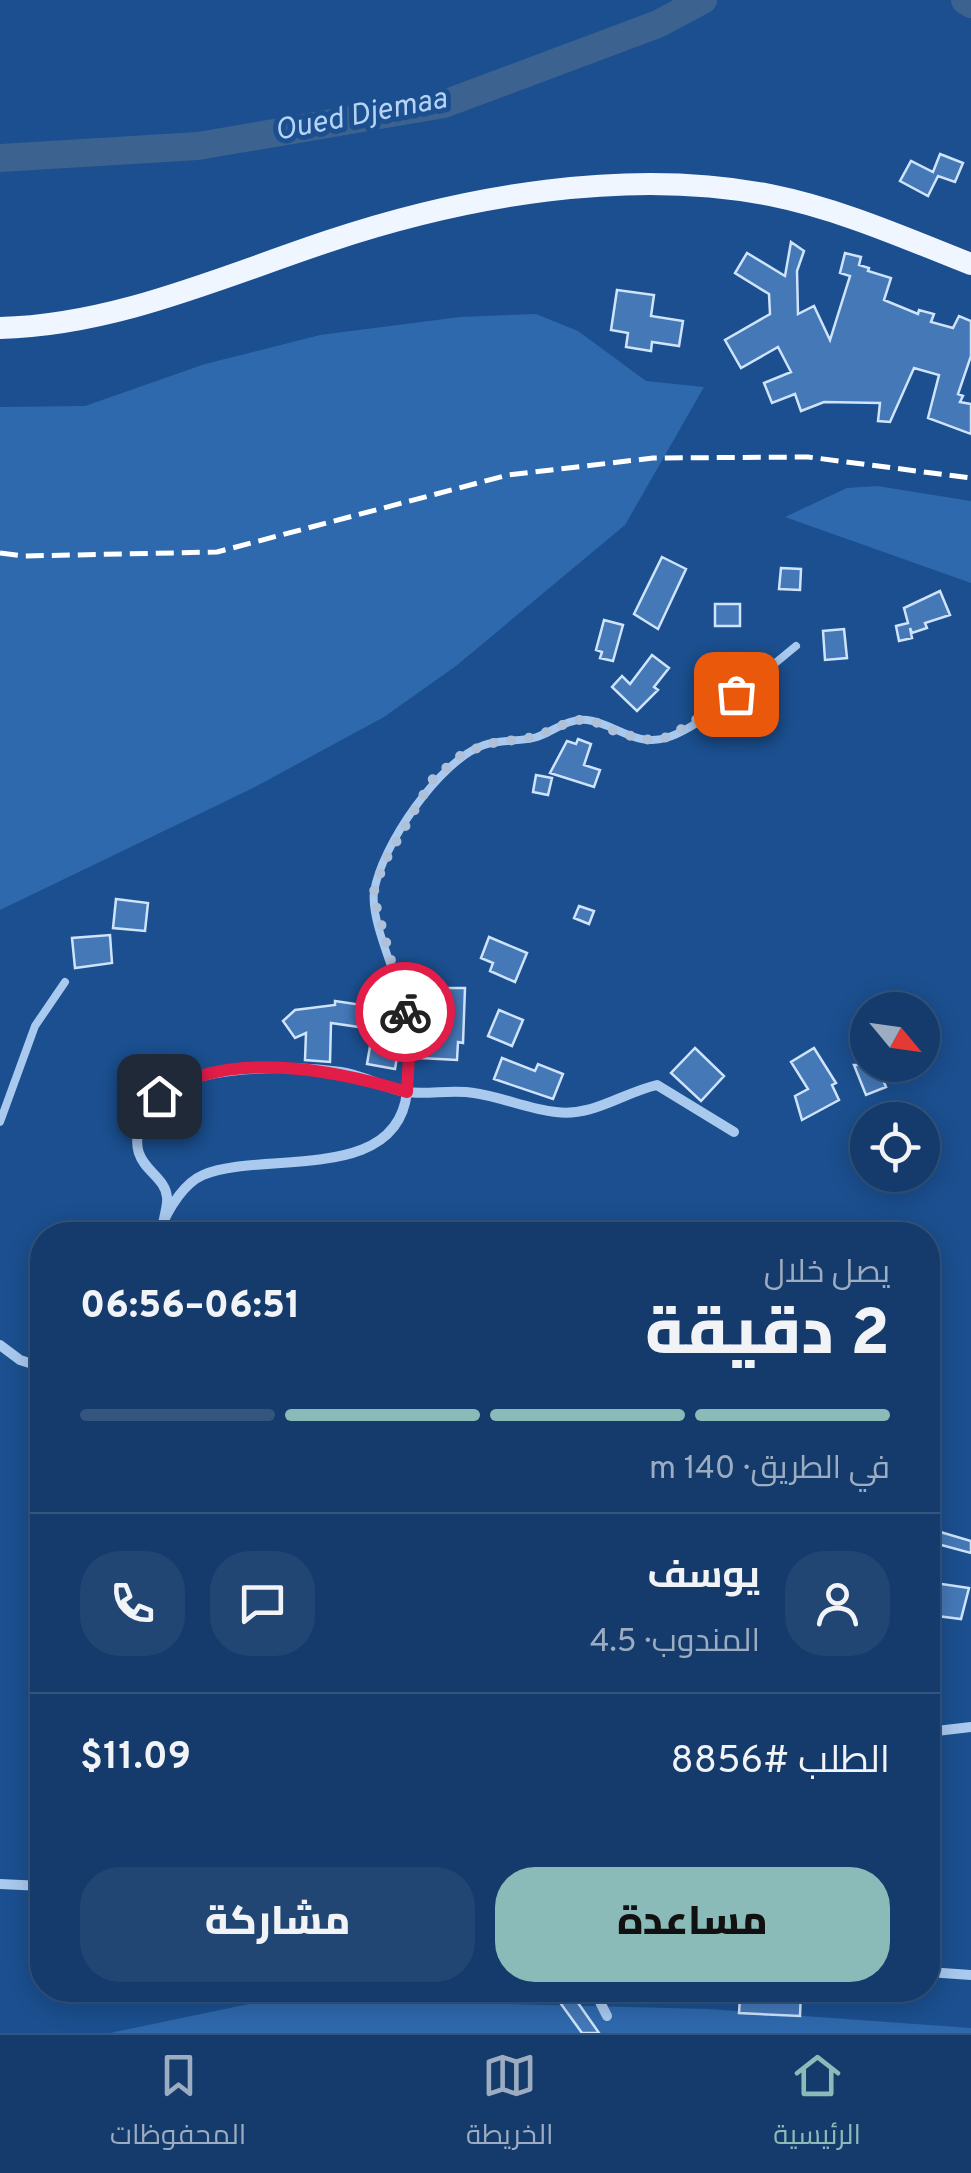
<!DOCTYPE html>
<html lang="ar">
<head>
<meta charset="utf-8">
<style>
	body { margin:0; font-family:Overpass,Cairo,sans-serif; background:#214673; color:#f1f3f6; direction:rtl; height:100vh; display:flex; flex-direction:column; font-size:38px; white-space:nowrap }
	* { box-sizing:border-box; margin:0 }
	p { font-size:32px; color:#9dadc1 }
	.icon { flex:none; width:55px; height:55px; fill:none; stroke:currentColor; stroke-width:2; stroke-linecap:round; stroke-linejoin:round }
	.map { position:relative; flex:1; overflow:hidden; direction:ltr }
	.drawer { position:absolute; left:30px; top:1222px; width:910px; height:780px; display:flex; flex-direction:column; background:#143b6b; border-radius:40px; box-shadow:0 5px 25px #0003,0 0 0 2px #33557e; direction:rtl }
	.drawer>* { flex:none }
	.needle { width:65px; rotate:119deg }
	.controls { position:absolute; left:850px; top:992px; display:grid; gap:20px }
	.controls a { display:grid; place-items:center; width:90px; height:90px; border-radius:50%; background:#143b6b; box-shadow:0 5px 25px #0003,0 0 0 2px #33557e; font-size:50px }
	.pin { position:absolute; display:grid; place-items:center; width:85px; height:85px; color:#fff; margin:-42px; border-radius:20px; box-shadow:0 5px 15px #0006 }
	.courier { position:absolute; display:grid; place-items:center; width:100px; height:100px; margin:-50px; border:8px solid #e11d48; border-radius:50%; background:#fff; color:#222; box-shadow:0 2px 12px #0007 }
	.summary em { font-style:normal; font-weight:800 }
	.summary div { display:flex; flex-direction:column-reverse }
	.summary { display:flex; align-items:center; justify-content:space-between; height:170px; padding:0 50px }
	h1 { font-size:65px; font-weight:800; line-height:75px }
	.bar { display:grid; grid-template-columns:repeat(4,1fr); gap:15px 10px; align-content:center; height:120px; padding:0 50px }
	.bar i { height:12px; border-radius:8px; background:#33557e }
	.bar .current { background:#8bbbb9 }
	.bar p { grid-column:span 4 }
	.line { display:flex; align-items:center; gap:25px; padding:0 50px; border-top:2px solid #33557e }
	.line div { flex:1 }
	.round { display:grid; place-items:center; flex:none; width:105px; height:105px; border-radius:40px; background:#214673 }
	.primary-button { display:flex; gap:20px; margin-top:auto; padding:20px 50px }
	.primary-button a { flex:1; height:115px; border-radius:40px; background:#8bbbb9; color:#111; font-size:40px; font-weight:800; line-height:115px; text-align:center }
	.primary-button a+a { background:#214673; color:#f1f3f6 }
	.dock { display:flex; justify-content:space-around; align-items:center; height:140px; border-top:2px solid #33557e; background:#143b6b; font-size:28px; color:#9dadc1 }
	.dock a { display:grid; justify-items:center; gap:5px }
	.dock .current { color:#8bbbb9 }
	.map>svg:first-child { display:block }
	.green { fill:#2e69ad }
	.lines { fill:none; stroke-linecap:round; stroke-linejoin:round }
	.river { stroke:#3c6290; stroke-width:28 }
	.building { fill:#4478b7; stroke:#cfe3fa; stroke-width:2.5 }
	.lane { stroke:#a9c9ee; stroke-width:8 }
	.street { stroke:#a9c9ee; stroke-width:10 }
	.primary { stroke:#f0f6ff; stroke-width:22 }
	.rail { stroke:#fff; stroke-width:5; stroke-dasharray:18 8; stroke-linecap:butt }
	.done { stroke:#afc1d8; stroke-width:10; stroke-dasharray:0 18 }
	.route { stroke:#e11d48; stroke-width:12 }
	.labels { text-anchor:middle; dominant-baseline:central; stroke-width:10; stroke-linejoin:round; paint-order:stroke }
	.water-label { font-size:30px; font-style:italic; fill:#b5d3f5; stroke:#1b4f8f }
</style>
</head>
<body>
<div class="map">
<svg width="971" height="2033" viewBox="0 0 971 2033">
	<rect width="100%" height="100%" fill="#1b4f8f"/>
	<!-- green -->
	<path class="green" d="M536,314L578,331L646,381L704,387L625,525L456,666L384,717L253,788L0,910V407L85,406L205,364L320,335L460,317Z
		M877,486L971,501V583L785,517L847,488Z
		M278,1998L708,2009L971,2028V2033H110Z"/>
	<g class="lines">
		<!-- river -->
		<path class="river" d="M965,0L971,4
			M0,158L198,146L444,104L658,24L703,0"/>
	</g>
	<!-- building -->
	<path class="building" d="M940,154L963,163L955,182L938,176L928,196L900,181L911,161L933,172Z
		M791,242L804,251L797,271L798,314L814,306L830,340L850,276L840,273L845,253L861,257L859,265L869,268L868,271L891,278L884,300L918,314L919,310L934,314L931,322L953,328L959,316L971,321V356L958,394L963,396L960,402L971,404V434L928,418L939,375L914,368L890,422L878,421L880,403L824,402L801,411L795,394L772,403L764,383L791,372L778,347L741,368L725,340L770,314L769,294L735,273L747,253L785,276Z
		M617,290L654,295L651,316L683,321L679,346L652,342L651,351L626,347L628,333L611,330Z
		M662,557L686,569L658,629L634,614Z
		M781,568L801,569L800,590L779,589Z
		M940,591L950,615L925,623L927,628L912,633L910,628L912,638L899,641L896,626L908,623L904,608Z
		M715,604H740V626H715Z
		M604,620L623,625L613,661L600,658L602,652L596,650Z
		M844,629L847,658L825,660L823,631Z
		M652,655L669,668L654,687L658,690L637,711L612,687L622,676L630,684Z
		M578,739L591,744L584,765L600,770L594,787L550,773L567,741L576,744Z
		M536,775L552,778L548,795L533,792Z
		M116,899L148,903L145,931L113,928Z
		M579,906L594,911L589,924L574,918Z
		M110,935L112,963L75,968L72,938Z
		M489,937L527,953L515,982L490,971L493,963L481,958Z
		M447,988H465L463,1043L458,1042L457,1060L420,1058L423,994H447Z
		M335,1001L362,1005L359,1027L331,1023L330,1062L305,1060L306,1033L295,1038L283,1021L295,1010L335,1005Z
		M499,1010L523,1020L512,1046L488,1036Z
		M372,1035L400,1040L395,1069L367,1064Z
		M695,1048L724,1076L701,1101L671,1073Z
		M814,1048L836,1083L832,1085L839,1100L802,1120L795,1096L808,1089L791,1062Z
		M502,1058L535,1071L538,1064L563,1074L553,1099L494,1079Z
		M854,1065H877L886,1087L866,1095Z
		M937,1531L971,1541V1553L934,1543Z
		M928,1582L969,1588L961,1619L929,1615L932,1596L928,1595Z
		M551,1990H569L599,2033H582Z
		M785,1990H801L800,2016L739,2013L740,1998L785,2000Z"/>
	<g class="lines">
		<!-- lane -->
		<path class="lane" d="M407,1092C408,1063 411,1037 405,1009C398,978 370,921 374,892C381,846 440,760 484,745C501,739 520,742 537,737C554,731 568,718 587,720C614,723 635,747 666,738C703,727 765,671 796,646
			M0,1122L35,1026L65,982"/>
		<!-- street -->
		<path class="street" d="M164,1219C165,1213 168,1203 167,1197C164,1169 122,1168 143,1116C165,1061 292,1065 341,1072C363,1075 384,1088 406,1092C428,1095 452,1089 474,1093C502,1097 528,1109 556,1112C593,1117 622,1093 657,1085L734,1132
			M157,1235C166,1214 182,1184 203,1175C262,1150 397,1185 407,1092
			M0,1345L20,1360L42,1367
			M928,1732L971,1727
			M0,1884L42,1886
			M928,1972L971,1975
			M594,1990L607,2016"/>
		<!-- primary -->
		<path class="primary" d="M0,328C115,325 221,277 329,241C464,196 628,167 770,195C840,209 905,238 971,264"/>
		<!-- rail -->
		<path class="rail" d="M0,553L24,556L217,552L508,475L653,458L808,457L971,478"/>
	</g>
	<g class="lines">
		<!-- done -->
		<path class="done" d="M405,1012L373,894L384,863L432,780L460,756L486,744L535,737L574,720H591L618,733L650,740L669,737L736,694"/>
		<!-- route -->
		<path class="route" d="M159,1096C225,1048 336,1070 407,1092L410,1036L405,1012"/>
	</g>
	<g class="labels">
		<!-- water labels -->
		<g class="water-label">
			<text transform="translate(361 116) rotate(-11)">Oued Djemaa</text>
		</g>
	</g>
</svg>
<div class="controls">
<a><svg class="needle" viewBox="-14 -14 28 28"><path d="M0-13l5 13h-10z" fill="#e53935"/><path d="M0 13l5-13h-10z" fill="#9dadc1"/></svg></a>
<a><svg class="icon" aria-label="locate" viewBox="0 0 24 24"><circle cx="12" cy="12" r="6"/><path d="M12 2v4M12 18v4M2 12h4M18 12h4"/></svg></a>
</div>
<div class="pin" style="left:736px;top:694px;background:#ea580c"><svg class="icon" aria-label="bag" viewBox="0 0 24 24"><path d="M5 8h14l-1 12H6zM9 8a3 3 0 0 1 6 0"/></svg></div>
<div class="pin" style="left:159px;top:1096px;background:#1f2937"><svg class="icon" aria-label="home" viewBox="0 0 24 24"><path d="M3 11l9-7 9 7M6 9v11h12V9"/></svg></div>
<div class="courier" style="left:405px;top:1012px"><svg class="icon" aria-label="bike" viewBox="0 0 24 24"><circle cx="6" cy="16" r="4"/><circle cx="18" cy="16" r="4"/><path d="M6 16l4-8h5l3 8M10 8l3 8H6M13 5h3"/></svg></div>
<section class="drawer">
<div class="summary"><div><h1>2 دقيقة</h1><p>يصل خلال</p></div><em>06:51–06:56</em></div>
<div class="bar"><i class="current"></i><i class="current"></i><i class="current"></i><i></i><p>في الطريق · 140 m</p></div>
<div class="line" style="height:180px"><a class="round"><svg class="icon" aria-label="person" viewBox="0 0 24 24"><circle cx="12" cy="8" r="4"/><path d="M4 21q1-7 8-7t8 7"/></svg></a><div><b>يوسف</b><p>المندوب · 4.5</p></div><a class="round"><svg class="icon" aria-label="chat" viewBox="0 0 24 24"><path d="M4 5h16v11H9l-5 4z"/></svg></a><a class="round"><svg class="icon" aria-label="phone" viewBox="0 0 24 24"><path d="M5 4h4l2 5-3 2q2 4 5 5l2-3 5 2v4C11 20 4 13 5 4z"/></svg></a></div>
<div class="line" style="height:130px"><div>الطلب #8856</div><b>$11.09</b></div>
<div class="primary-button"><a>مساعدة</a><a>مشاركة</a></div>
</section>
</div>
<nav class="dock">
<a class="current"><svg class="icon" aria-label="home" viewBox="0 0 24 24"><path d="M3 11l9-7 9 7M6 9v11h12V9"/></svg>الرئيسية</a>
<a><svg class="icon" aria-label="map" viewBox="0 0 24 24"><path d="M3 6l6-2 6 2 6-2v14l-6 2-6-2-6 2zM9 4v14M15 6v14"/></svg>الخريطة</a>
<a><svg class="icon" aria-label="saved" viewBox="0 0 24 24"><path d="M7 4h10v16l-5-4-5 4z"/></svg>المحفوظات</a>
</nav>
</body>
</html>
